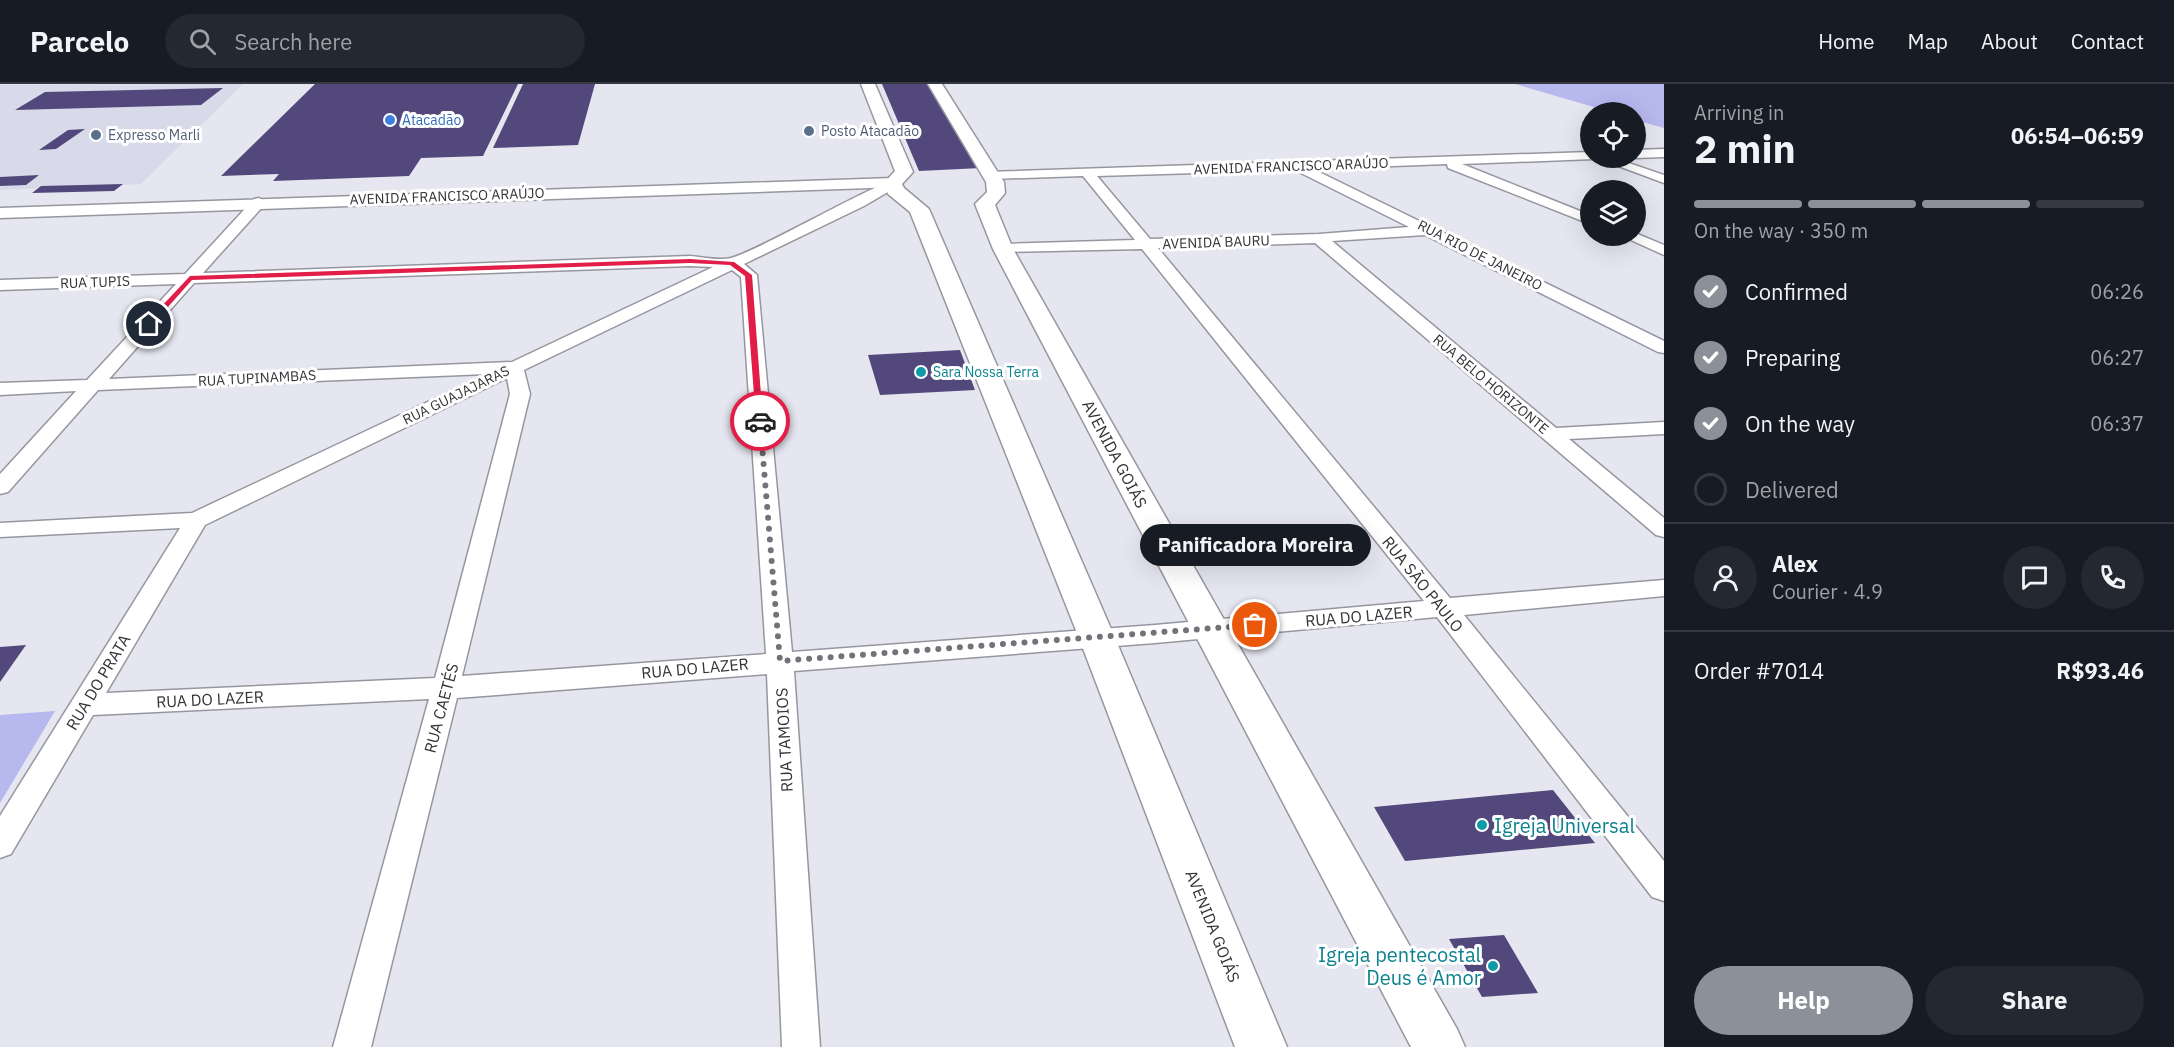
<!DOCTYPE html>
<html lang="en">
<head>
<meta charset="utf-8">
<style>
	body { margin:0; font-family:"IBM Plex Sans",sans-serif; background:#242831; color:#f1f3f6; height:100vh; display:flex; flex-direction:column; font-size:22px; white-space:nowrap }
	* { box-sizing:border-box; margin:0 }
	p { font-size:20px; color:#9ea1a6 }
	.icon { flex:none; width:33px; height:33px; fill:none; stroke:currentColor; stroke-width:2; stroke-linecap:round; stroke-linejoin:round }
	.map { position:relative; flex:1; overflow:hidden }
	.details { display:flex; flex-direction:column; background:#171b24; width:510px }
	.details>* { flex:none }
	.fabs { position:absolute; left:1580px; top:18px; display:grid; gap:12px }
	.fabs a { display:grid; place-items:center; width:66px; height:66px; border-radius:50%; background:#171b24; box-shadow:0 6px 24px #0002; font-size:30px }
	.pin { position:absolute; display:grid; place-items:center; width:51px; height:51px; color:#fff; margin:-26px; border:3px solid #fff; border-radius:50%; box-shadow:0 2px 6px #0007 }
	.courier { position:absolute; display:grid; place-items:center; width:60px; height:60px; margin:-30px; border:4px solid #e11d48; border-radius:50%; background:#fff; color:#222; box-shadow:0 2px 8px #0007 }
	.bubble { position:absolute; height:42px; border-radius:21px; background:#171b24; box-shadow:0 6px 24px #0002; font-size:20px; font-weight:700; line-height:42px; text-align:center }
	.head em { font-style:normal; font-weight:700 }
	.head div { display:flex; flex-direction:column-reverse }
	.head { display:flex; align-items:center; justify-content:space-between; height:102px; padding:0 30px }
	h1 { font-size:39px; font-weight:700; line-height:45px }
	.bar { display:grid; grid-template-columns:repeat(4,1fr); gap:9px 6px; align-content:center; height:72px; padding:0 30px }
	.bar i { height:8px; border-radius:4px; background:#363941 }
	.bar .active { background:#8c9099 }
	.bar p { grid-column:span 4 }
	.line { display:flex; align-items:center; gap:15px; padding:0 30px; border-top:2px solid #363941 }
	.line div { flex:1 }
	.round { display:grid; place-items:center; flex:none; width:63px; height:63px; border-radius:32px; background:#242831 }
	ol { padding:0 30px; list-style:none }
	li { display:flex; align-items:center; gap:18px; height:66px }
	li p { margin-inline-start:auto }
	li .icon { padding:6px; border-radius:50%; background:#8c9099; color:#fff; stroke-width:4 }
	li:last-child { color:#9ea1a6 }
	li i { width:33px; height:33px; border:3px solid #363941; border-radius:50% }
	.primary-button { display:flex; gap:12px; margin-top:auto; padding:12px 30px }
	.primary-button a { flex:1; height:69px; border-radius:36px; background:#8c9099; color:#fff; font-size:24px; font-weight:700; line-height:69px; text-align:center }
	.primary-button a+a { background:#242831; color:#f1f3f6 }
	header { display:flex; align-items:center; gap:36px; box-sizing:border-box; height:84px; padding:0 30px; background:#171b24; border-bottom:2px solid #363941 }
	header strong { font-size:28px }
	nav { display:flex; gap:33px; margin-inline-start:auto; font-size:21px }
	.search { width:420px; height:54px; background:#242831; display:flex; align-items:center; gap:15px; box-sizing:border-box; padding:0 21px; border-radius:33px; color:#9ea1a6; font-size:22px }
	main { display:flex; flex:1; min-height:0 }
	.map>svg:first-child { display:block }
	.built { fill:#d8d9e9 }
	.green { fill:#b6b8ee }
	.building { fill:#53487b }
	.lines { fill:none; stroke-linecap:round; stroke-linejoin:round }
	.minor-casing { stroke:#9696a0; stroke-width:3 }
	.tertiary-casing { stroke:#9696a0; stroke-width:3 }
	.primary-casing { stroke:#9696a0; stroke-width:3 }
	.minor { fill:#fff; fill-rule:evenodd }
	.tertiary { fill:#fff; fill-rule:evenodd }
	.primary { fill:#fff; fill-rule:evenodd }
	.route { fill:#e11d48 }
	.done { stroke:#727278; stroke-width:6; stroke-dasharray:0 10.8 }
	.shop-dot { fill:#3f7fe0; stroke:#fff; stroke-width:2 }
	.service-dot { fill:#5c6f8a; stroke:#fff; stroke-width:2 }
	.culture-dot { fill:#0f9aa8; stroke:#fff; stroke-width:2 }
	.labels { text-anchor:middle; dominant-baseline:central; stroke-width:6; stroke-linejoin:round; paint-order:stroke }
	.far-shop-label { font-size:14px; fill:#366cbe; stroke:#fff; text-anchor:start }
	.far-service-label { font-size:14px; fill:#4e5e75; stroke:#fff; text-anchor:start }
	.far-street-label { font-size:14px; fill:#343438; stroke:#fff }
	.far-culture-label { font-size:14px; fill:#0d838f; stroke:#fff; text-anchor:start }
	.street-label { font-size:16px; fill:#343438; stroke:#fff }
	.near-culture-label { font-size:20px; fill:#0d838f; stroke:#fff; text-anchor:start }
</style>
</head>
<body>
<header>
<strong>Parcelo</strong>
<div class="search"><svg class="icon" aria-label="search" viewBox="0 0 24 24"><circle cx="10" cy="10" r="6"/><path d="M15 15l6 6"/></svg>Search here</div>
<nav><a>Home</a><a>Map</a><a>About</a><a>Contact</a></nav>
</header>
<main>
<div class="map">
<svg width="1664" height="963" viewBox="0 0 1664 963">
	<rect width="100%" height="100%" fill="#e5e6f0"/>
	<!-- built -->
	<path class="built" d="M243,0L141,100L0,106V1Z"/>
	<!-- green -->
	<path class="green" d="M1515,0H1664V44L1635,36V28H1611Z
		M55,627L0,719V631Z"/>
	<!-- building -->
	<path class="building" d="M315,0H518L483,72L421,74L409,92L273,97L279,90L221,92Z
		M523,0H595L578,61L493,64Z
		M882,0H929L981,84L919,87Z
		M223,4L201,21L15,26L45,8Z
		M85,45L56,65L39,66L68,46Z
		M39,91L26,101L0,102V93Z
		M123,100L114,107L32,109L41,102Z
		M960,266L975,306L880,311L868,271Z
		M26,561L0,598V563Z
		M1553,706L1595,759L1405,777L1374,723Z
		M1504,851L1538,909L1482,913L1449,855Z"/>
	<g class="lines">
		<!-- minor casing -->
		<g class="minor-casing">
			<path id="minor" d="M1664,65V73L1635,74H1634L1635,66Z
				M1590,68V74L1594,75L1462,80L1590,131V140L1448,84L1447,80L1313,85L1664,257V269L1658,268L1425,151L1332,157L1556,344L1664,338V350L1569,355L1664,434V453L1656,451L1315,159L1158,164L1450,514L1664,496V512L1464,531L1664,777V817L1652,813L1437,533L1155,559L794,587L820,963H782L767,590L457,614L371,963H333L429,615L93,631L11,770L0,774V732L180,444L0,453V439L192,429L487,290L98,306L8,408L0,410V390L76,307L0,311V299L87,296L176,200L0,206V196L185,190L254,115L259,114L266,118L264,121L203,189L690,172C702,173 720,177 731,174C759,167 885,93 898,96V102L864,122L744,180L757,191L792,568L1155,541L1424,517L1142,165L998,168L995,165L1003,160L1135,156L1083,92L991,95L984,91L986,88ZM1295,86L1409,143L1319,150L1150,155L1097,92ZM690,182L713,183L512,278L109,295L194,199ZM732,186L741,193L766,570L462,592L530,310L524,286ZM507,294L510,310L435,594L106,609L205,441Z
				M1597,74H1614L1664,91V99Z
				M1635,149L1664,161V171L1622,152H1635Z"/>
		</g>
		<!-- tertiary casing -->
		<g class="tertiary-casing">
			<path id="tertiary" d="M893,94L899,95L901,99L899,103L0,134V124Z"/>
		</g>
		<!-- primary casing -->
		<g class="primary-casing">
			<path id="primary" d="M861,0H875L913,88L902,100L904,104L929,125L1115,554L1287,963H1235L1079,554L910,128L888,110L884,99L895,87Z
				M928,0H942L1004,98L1005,109L995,121L1013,165L1457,945L1465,963H1411L993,165L975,120L987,108L986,98Z"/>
		</g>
		<!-- minor -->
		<use href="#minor" class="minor"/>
		<!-- tertiary -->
		<use href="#tertiary" class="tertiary"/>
		<!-- primary -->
		<use href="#primary" class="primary"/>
	</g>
	<!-- route -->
	<path class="route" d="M690,175L734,178L752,191L763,338L756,337L745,192L730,181L690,179L192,196L151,242L145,240L190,192Z"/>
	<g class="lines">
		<!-- done -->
		<path class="done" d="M760,337L780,577L1255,541"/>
	</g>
	<!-- markers -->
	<circle class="shop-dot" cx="390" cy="36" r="6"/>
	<g class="service-dot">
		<circle cx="809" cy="47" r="6"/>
		<circle cx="96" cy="51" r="6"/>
	</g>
	<g class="culture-dot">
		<circle cx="921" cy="288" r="6"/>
		<circle cx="1482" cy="741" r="6"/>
		<circle cx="1493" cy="882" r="6"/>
	</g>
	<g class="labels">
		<!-- far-shop labels -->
		<g class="far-shop-label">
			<text x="402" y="36">Atacadão</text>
		</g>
		<!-- far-service labels -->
		<g class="far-service-label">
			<text x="821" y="47">Posto Atacadão</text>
			<text x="108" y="51">Expresso Marli</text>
		</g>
		<!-- far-street labels -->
		<g class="far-street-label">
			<text transform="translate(1291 82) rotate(-2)">AVENIDA FRANCISCO ARAÚJO</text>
			<text transform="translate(447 112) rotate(-2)">AVENIDA FRANCISCO ARAÚJO</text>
			<text transform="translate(1216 158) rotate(-2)">AVENIDA BAURU</text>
			<text transform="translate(1480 171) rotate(27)">RUA RIO DE JANEIRO</text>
			<text transform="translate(95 198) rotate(-2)">RUA TUPIS</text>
			<text transform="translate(257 294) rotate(-3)">RUA TUPINAMBAS</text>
			<text transform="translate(1491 300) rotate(40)">RUA BELO HORIZONTE</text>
			<text transform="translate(456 311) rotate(-26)">RUA GUAJAJARAS</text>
		</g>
		<!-- far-culture labels -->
		<g class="far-culture-label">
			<text x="933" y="288">Sara Nossa Terra</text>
		</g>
		<!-- street labels -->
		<g class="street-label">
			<text transform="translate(1115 370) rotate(62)">AVENIDA GOIÁS</text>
			<text transform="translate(1423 500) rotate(51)">RUA SÃO PAULO</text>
			<text transform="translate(1359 532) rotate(-5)">RUA DO LAZER</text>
			<text transform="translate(695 584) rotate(-5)">RUA DO LAZER</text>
			<text transform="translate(98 598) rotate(-59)">RUA DO PRATA</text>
			<text transform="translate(210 615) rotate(-3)">RUA DO LAZER</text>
			<text transform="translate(441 624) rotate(-75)">RUA CAETÉS</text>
			<text transform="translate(784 656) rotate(-93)">RUA TAMOIOS</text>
			<text transform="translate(1213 842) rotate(68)">AVENIDA GOIÁS</text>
		</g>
		<!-- near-culture labels -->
		<g class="near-culture-label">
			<text x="1494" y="741">Igreja Universal</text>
			<text x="1481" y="870" text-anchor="end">Igreja pentecostal<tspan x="1481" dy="23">Deus é Amor</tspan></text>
		</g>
	</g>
</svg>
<div class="fabs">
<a><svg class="icon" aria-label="locate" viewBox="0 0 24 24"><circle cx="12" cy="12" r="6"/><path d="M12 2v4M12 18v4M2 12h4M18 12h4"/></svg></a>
<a><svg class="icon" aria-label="layers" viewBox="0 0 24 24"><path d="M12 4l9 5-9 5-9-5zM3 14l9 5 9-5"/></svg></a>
</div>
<div class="pin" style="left:1255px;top:541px;background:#ea580c"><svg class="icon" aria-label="bag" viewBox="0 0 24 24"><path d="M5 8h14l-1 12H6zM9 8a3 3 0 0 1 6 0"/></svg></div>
<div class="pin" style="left:149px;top:240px;background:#1f2937"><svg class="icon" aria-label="home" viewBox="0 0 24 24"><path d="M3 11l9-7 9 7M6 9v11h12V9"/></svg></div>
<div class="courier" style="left:760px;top:337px"><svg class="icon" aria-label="car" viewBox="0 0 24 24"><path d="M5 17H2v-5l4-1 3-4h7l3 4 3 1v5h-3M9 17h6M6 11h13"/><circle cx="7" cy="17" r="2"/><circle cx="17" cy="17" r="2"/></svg></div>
<div class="bubble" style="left:1140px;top:440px;width:231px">Panificadora Moreira</div>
</div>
<section class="details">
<div class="head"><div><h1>2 min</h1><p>Arriving in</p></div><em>06:54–06:59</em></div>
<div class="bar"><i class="active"></i><i class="active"></i><i class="active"></i><i></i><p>On the way · 350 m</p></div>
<ol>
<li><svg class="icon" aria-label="check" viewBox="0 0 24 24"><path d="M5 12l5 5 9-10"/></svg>Confirmed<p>06:26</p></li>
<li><svg class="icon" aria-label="check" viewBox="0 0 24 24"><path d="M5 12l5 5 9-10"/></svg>Preparing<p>06:27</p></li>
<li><svg class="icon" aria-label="check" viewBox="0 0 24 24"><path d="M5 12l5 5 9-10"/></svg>On the way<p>06:37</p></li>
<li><i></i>Delivered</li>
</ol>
<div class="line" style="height:108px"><a class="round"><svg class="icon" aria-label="person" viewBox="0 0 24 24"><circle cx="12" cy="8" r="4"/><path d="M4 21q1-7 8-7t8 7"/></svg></a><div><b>Alex</b><p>Courier · 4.9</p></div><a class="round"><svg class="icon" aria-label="chat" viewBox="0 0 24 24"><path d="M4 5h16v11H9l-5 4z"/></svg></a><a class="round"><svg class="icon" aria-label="phone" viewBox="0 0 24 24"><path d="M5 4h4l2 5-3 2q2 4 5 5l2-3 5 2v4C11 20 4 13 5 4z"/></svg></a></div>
<div class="line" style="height:78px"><div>Order #7014</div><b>R$93.46</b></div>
<div class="primary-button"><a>Help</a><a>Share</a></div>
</section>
</main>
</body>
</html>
